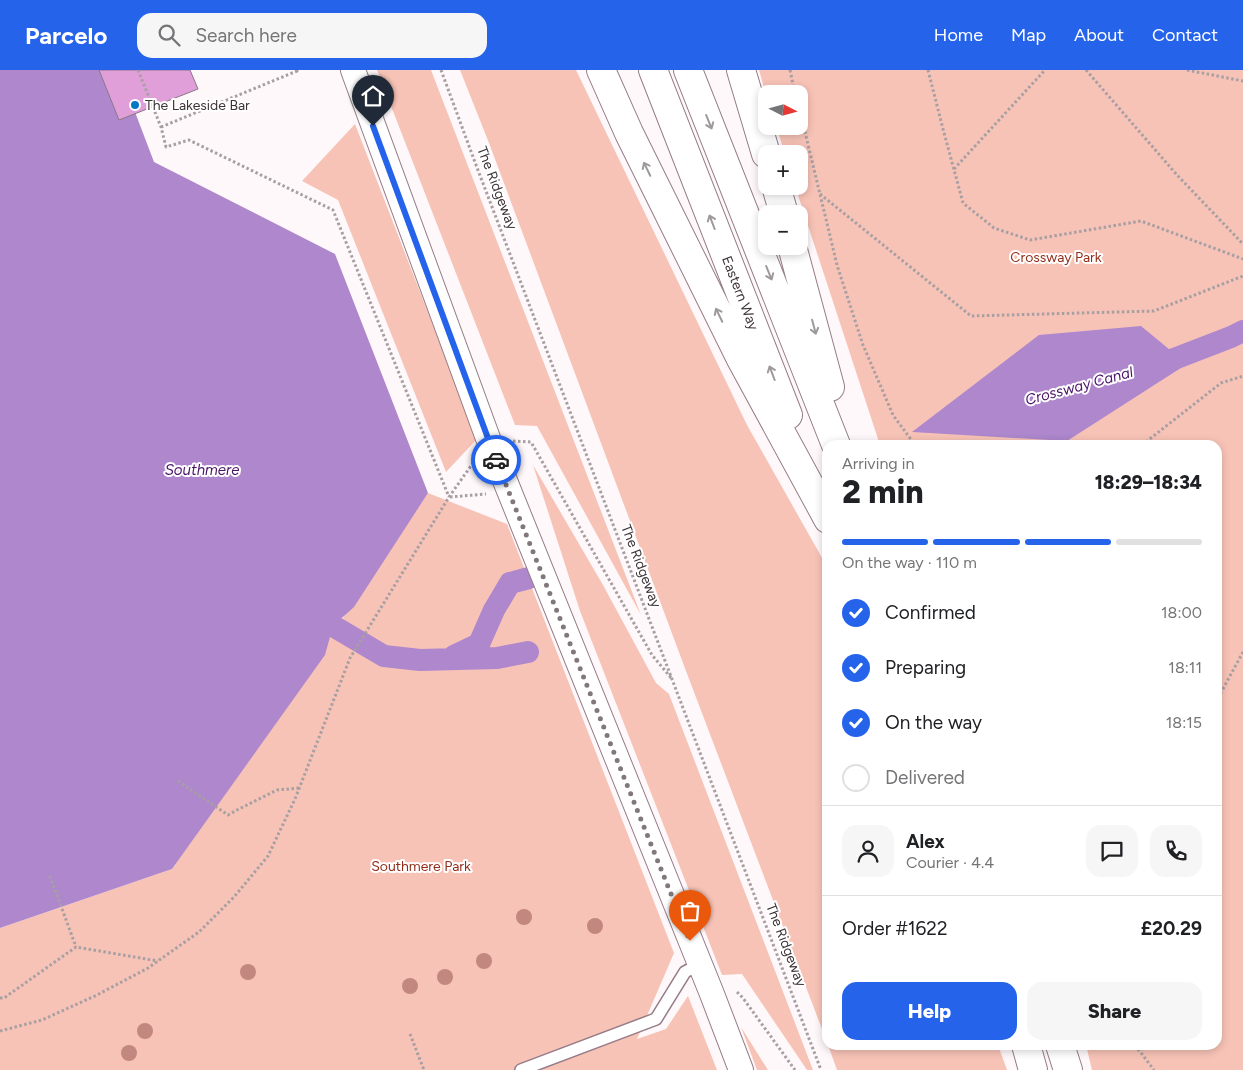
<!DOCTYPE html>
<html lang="en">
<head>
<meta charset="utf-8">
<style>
	body { margin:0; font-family:Figtree,sans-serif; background:#f6f6f6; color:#202124; height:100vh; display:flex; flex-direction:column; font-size:19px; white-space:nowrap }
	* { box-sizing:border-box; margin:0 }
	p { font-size:16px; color:#757577 }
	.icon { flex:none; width:28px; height:28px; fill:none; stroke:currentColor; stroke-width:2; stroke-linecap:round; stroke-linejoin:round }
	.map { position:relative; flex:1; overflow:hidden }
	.drawer { position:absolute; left:822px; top:370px; width:400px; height:610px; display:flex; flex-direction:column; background:#fff; border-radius:15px; box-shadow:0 2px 8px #0003 }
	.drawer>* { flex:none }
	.needle { width:32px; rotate:96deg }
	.tools { position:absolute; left:758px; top:15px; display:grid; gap:10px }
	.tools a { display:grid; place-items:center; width:50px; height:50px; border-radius:10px; background:#fff; box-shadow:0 2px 8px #0003; font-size:25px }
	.pin { position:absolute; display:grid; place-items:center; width:42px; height:42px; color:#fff; margin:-51px -21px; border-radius:50% 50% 50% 0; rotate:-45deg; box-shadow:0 0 5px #0007 }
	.pin .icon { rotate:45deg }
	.courier { position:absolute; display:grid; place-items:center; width:50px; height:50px; margin:-25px; border:4px solid #2563eb; border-radius:50%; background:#fff; color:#222; box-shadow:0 1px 6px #0007 }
	.head em { font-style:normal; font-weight:800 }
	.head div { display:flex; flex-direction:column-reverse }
	.head { display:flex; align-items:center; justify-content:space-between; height:85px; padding:0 20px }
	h1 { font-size:32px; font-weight:800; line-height:38px }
	.bar { display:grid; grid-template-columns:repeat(4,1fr); gap:8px 5px; align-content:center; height:60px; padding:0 20px }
	.bar i { height:6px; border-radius:4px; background:#e0e0e0 }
	.bar .on { background:#2563eb }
	.bar p { grid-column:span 4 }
	.line { display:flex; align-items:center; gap:12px; padding:0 20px; border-top:1px solid #e0e0e0 }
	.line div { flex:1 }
	.round { display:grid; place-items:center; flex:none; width:52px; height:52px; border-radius:15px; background:#f6f6f6 }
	ol { padding:0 20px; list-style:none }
	li { display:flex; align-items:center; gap:15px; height:55px }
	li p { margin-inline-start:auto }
	li .icon { padding:5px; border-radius:50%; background:#2563eb; color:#fff; stroke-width:4 }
	li:last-child { color:#757577 }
	li i { width:28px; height:28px; border:2px solid #e0e0e0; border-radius:50% }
	.primary-button { display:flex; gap:10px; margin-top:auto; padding:10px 20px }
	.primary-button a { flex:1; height:58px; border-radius:15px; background:#2563eb; color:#fff; font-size:20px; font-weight:800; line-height:58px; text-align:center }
	.primary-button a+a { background:#f6f6f6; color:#202124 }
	header { display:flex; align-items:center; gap:30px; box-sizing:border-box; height:70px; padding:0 25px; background:#2563eb; color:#fff }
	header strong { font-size:24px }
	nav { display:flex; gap:28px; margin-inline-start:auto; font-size:18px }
	.search { width:350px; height:45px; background:#f6f6f6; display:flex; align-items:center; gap:12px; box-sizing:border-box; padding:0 18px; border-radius:15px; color:#757577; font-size:19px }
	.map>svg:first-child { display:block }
	.green { fill:#f8c3b7 }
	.water { fill:#ae87cd }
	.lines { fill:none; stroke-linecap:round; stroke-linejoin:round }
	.canal { stroke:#ae87cd; stroke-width:22 }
	.building { fill:#e19fda; stroke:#8a7787 }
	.lane-casing { stroke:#957c87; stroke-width:14 }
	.street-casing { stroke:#957c87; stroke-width:26 }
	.primary-casing { stroke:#957c87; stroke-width:30 }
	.path { stroke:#a79fa2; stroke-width:3; stroke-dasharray:2.5 2.5; stroke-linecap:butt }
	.lane { stroke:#fff; stroke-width:11 }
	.street { stroke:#fff; stroke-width:24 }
	.primary { stroke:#fff; stroke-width:28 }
	.tree { fill:#c2887f }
	.oneway { stroke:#9e999b }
	.done { stroke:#81787b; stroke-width:5; stroke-dasharray:0 9 }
	.route { stroke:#2563eb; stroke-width:6 }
	.poi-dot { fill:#0477c1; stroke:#fff; stroke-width:2 }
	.labels { text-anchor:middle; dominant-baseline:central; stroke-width:4; stroke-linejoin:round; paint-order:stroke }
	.poi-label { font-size:14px; fill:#3e3337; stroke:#fff; text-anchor:start }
	.street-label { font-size:14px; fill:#3e3337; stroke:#fff }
	.park-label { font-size:14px; fill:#912d1a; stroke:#fff }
	.water-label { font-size:15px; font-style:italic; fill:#4a1569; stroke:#fff }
</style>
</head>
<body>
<header>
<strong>Parcelo</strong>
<div class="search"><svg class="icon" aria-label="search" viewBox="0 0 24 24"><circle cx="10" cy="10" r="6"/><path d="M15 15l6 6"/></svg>Search here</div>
<nav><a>Home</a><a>Map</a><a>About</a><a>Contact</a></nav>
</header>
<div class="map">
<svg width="1243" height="1000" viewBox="0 0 1243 1000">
	<rect width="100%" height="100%" fill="#fef8fa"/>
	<!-- green -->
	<path class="green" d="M377,0H431L641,545L537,356L515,355Z
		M460,0H576L747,355L821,486L828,504V975L686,601L489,73Z
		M759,0H1243V1000H1092L1086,975H1218V375H880L795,116H799V84H785L776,56H799V24L766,25Z
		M355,54L477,369L446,402L338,130L302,111Z
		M533,395L603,515L656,613L669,624L813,1000H807L742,904L722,905L580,541Z
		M428,423L507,454L674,883L637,969L666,959L688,926L717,1000H0V858L172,799Z
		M741,957L768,1000H757Z
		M828,975H998L1007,1000H837Z"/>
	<!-- water -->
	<path class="water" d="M0,0H119L154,92L335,184L428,423L354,537L333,556L325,585L172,799L0,858Z
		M1141,256L1187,294L1067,371L912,362L1039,265Z"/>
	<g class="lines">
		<!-- canal -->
		<path class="canal" d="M1151,297L1161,294L1231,267L1243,261
			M333,556L384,586L420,590L497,588L528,582
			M454,586L479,574L494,540L510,513L529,508"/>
	</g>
	<!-- building -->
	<path class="building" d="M99,0H190L198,19L119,50Z"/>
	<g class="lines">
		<!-- lane casing -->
		<g class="lane-casing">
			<path id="lane" d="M521,1000L656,949L685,902L700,894"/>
		</g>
		<!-- street casing -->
		<g class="street-casing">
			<path id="street" d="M353,0L489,371L712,924L741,1000"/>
		</g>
		<!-- primary casing -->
		<g class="primary-casing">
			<path id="primary" d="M601,0L629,63L741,289L828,449
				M653,0L788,345
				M688,0L836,375
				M741,0L766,84
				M776,116L784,144
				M792,176L830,317
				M1026,975L1033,1000
				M1060,975L1068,1000"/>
		</g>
		<!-- path -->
		<path class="path" d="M138,0L161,57L166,77L189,70L333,140L449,427
			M441,0L476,95L821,1000
			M790,0L795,24
			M928,0L943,59L963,133L994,158L1030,170L1141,151L1243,189
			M1086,0L1177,105L1243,174
			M1187,0L1243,11
			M799,37L837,195L863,275L893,345L915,375
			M161,57L297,1L296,0
			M954,99L1045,0
			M820,124L971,246L1154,241L1243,206
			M513,371L531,372L652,585L672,609
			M1142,375L1221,313L1243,306
			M450,427L486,424
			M1218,628L1243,582
			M178,711L228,745L237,740L277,720L299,718
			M50,806L76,877
			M737,922L743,928L795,1000
			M0,928H4L76,877L158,891
			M0,961L42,950L97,925L148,898L199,862L234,827L268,786L295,729L350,588L449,427L473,393
			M410,964L424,1000
			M1135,975L1154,1000"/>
		<!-- lane -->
		<use href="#lane" class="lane"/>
		<!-- street -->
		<use href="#street" class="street"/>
		<!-- primary -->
		<use href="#primary" class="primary"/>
	</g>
	<!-- trees -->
	<g class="tree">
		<circle cx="524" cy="847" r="8"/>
		<circle cx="595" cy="856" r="8"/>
		<circle cx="484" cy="891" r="8"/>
		<circle cx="248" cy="902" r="8"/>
		<circle cx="445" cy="907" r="8"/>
		<circle cx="410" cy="916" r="8"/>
		<circle cx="145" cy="961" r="8"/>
		<circle cx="129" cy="983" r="8"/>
	</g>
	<!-- one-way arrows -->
	<defs><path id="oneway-shaft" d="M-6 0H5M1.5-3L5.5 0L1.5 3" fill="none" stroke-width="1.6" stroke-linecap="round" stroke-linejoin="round" transform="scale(1.25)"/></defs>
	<g class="oneway">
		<use href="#oneway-shaft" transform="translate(709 52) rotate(68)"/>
		<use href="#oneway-shaft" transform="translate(647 99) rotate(-116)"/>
		<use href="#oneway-shaft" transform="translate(712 152) rotate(-111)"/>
		<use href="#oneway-shaft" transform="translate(769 203) rotate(68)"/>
		<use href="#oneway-shaft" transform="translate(719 245) rotate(-116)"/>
		<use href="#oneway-shaft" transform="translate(814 257) rotate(75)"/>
		<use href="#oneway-shaft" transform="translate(772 303) rotate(-111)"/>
	</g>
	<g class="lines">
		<!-- done -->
		<path class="done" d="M496,390L690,871"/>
		<!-- route -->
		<path class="route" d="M373,56L496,390"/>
	</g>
	<!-- markers -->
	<circle class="poi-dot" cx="135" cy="35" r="5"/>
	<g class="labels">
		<!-- poi labels -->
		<g class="poi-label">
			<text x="145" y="35">The Lakeside Bar</text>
		</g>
		<!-- street labels -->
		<g class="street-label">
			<text transform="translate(497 118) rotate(69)">The Ridgeway</text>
			<text transform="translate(740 223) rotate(69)">Eastern Way</text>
			<text transform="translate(641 496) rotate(69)">The Ridgeway</text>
			<text transform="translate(786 875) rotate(69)">The Ridgeway</text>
		</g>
		<!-- park labels -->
		<g class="park-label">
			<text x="1056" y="187">Crossway Park</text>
			<text x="421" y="796">Southmere Park</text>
		</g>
		<!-- water labels -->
		<g class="water-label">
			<text transform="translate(1079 316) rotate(-15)">Crossway Canal</text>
			<text x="202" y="400">Southmere</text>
		</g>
	</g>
</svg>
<div class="tools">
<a><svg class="needle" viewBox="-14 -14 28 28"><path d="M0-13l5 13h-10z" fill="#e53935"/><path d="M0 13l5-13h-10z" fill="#757577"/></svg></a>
<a>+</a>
<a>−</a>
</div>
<div class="pin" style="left:690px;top:871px;background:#ea580c"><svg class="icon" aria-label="bag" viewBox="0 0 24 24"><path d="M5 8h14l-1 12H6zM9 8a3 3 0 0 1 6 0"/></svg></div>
<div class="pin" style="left:373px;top:56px;background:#1f2937"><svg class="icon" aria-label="home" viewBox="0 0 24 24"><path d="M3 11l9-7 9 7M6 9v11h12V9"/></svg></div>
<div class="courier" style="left:496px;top:390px"><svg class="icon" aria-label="car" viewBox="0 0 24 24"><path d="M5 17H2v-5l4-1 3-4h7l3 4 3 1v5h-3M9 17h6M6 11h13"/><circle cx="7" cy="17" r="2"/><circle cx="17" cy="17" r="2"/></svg></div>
<section class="drawer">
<div class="head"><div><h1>2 min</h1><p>Arriving in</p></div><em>18:29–18:34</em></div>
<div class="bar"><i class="on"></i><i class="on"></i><i class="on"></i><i></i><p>On the way · 110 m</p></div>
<ol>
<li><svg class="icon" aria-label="check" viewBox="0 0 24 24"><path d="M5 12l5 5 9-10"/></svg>Confirmed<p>18:00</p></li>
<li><svg class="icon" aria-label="check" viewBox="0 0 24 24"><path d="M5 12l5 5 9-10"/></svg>Preparing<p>18:11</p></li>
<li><svg class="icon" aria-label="check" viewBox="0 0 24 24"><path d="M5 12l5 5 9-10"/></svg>On the way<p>18:15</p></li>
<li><i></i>Delivered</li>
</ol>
<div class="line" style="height:90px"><a class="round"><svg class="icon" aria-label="person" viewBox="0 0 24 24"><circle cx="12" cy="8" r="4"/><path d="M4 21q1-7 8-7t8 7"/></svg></a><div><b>Alex</b><p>Courier · 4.4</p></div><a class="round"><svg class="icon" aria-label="chat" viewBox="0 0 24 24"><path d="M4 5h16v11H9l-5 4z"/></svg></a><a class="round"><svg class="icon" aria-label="phone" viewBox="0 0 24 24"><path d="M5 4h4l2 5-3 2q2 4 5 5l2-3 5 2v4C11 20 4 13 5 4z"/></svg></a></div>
<div class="line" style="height:65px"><div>Order #1622</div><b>£20.29</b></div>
<div class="primary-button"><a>Help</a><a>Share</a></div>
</section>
</div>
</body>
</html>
